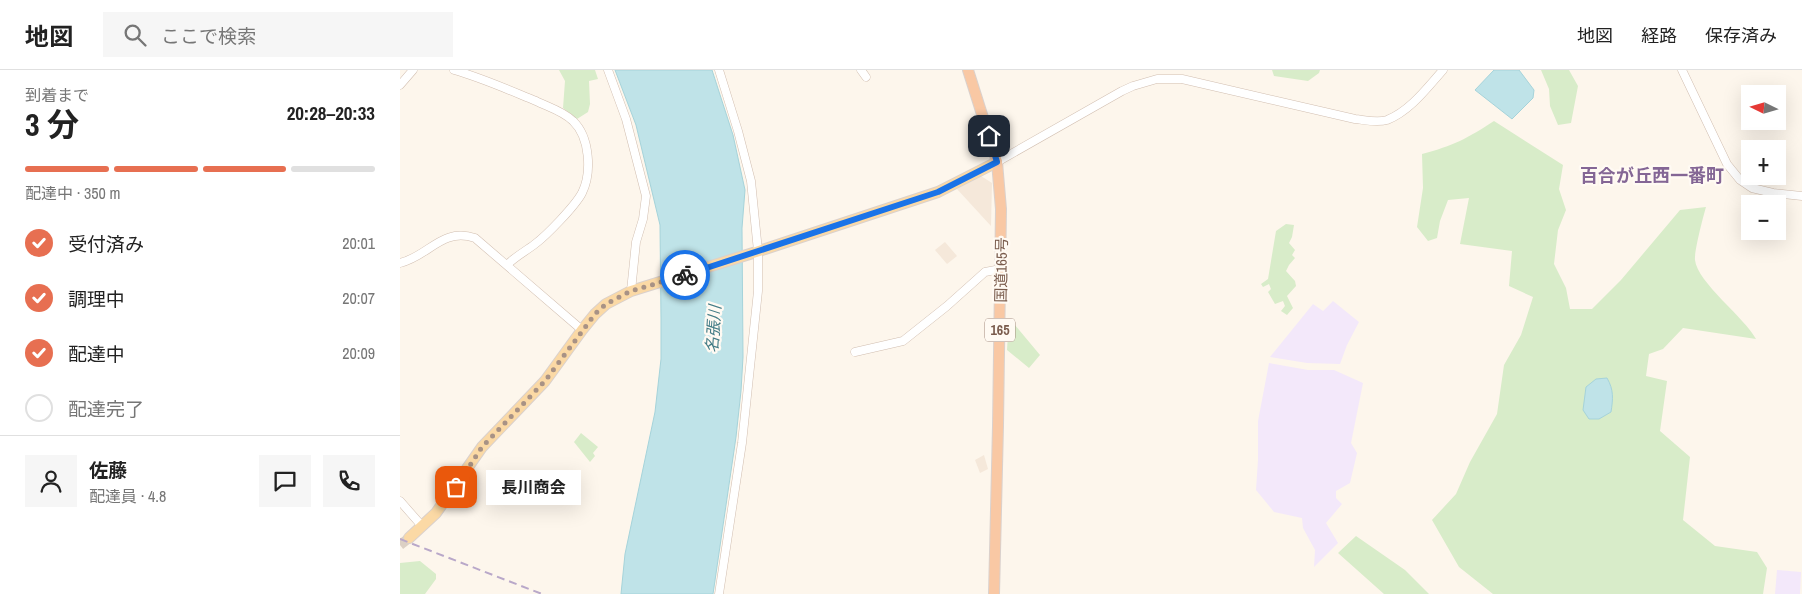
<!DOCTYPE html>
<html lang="ja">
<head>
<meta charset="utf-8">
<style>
	body { margin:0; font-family:"Archivo Narrow","Noto Sans JP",sans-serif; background:#f6f6f6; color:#222; height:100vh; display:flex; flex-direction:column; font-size:19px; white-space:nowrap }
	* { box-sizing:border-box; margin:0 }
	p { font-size:16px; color:#767676 }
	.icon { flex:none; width:28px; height:28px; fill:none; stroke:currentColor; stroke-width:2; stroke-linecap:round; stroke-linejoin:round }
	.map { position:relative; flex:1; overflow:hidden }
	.details { display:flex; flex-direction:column; background:#fff; width:400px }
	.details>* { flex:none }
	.needle { width:32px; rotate:275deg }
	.buttons { position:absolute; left:1341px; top:15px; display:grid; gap:10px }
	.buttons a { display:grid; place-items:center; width:45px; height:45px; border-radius:0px; background:#fff; box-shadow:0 5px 20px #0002; font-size:25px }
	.pin { position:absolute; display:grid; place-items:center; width:42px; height:42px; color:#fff; margin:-21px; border-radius:10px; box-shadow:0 2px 8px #0006 }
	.courier { position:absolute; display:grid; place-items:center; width:50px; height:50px; margin:-25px; border:4px solid #1a73e8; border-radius:50%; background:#fff; color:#222; box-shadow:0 1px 6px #0007 }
	.bubble { position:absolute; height:35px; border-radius:0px; background:#fff; box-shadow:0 5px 20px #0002; font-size:16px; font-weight:700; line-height:35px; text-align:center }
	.overview em { font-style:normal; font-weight:700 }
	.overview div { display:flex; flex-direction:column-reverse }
	.overview { display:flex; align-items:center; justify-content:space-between; height:85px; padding:0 25px }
	h1 { font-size:32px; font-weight:700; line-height:38px }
	.bar { display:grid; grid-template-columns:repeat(4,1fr); gap:8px 5px; align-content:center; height:60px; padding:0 25px }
	.bar i { height:6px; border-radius:4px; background:#e0e0e0 }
	.bar .current { background:#e76f51 }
	.bar p { grid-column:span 4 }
	.line { display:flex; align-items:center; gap:12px; padding:0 25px; border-top:1px solid #e0e0e0 }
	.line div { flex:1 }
	.round { display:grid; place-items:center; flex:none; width:52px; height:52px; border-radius:0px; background:#f6f6f6 }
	ol { padding:0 25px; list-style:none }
	li { display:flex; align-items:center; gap:15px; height:55px }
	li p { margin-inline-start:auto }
	li .icon { padding:5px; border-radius:50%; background:#e76f51; color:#fff; stroke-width:4 }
	li:last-child { color:#767676 }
	li i { width:28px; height:28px; border:2px solid #e0e0e0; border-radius:50% }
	header { display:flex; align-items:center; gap:30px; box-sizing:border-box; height:70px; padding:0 25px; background:#fff; border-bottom:1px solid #e0e0e0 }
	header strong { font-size:24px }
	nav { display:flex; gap:28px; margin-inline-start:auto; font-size:18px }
	.search { width:350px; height:45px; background:#f6f6f6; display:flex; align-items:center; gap:12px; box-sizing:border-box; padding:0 18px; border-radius:0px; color:#767676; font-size:19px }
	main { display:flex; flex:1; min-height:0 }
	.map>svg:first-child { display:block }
	.residential { fill:#f5e8da }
	.education { fill:#f3e8fa }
	.green { fill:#d8ecc9 }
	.water { fill:#bfe3e8; stroke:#a5d3da }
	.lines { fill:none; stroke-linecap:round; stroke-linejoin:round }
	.primary-tunnel { stroke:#dcd0c4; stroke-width:10; stroke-dasharray:10 5; stroke-linecap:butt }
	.tertiary-casing { stroke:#d1beb0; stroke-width:9 }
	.primary-casing { stroke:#dad1cd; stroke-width:12 }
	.trunk-casing { stroke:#dad1cd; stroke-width:12 }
	.tertiary { stroke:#fff; stroke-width:8 }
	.primary { stroke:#fbd9a5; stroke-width:10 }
	.trunk { stroke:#f9c8a4; stroke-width:10 }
	.rail { stroke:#b9a8c9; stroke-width:2; stroke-dasharray:8 5; stroke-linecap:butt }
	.done { stroke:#a89285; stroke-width:5; stroke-dasharray:0 9 }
	.route { stroke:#1a73e8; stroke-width:6 }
	.labels { text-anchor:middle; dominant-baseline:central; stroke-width:4.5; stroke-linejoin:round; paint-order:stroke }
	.shield { fill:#fffaf3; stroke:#a28b7f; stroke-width:1 }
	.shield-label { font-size:14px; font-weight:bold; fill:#7a5c4d }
	.street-label { font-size:15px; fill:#7a5c4d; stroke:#fffaf3 }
	.water-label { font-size:16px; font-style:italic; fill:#437c86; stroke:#fffaf3 }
	.quarter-label { font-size:18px; font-weight:bold; fill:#846695; stroke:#fffaf3 }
</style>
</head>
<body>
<header>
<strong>地図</strong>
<div class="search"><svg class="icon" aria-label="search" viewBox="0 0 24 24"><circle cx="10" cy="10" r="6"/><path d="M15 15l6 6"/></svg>ここで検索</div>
<nav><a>地図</a><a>経路</a><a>保存済み</a></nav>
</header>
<main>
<section class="details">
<div class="overview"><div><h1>3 分</h1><p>到着まで</p></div><em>20:28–20:33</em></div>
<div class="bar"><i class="current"></i><i class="current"></i><i class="current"></i><i></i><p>配達中 · 350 m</p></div>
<ol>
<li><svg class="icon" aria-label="check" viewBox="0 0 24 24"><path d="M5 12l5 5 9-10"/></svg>受付済み<p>20:01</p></li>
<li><svg class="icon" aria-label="check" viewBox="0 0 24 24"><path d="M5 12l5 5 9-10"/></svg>調理中<p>20:07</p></li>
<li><svg class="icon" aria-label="check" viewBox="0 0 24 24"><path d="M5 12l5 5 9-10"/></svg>配達中<p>20:09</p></li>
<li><i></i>配達完了</li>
</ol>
<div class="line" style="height:90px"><a class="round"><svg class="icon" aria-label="person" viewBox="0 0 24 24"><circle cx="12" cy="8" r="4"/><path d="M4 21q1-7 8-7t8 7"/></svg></a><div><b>佐藤</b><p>配達員 · 4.8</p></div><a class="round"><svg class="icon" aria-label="chat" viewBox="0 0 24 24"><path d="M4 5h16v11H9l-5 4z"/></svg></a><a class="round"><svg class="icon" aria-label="phone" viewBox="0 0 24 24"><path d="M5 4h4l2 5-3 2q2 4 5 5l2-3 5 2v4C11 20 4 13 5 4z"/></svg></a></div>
</section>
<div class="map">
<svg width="1402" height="524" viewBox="0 0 1402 524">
	<rect width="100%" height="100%" fill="#fdf6ec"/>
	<!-- residential -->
	<path class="residential" d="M581,106L592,113L591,156L557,119Z
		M545,172L557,186L547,194L535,180Z
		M584,385L588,399L580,403L575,390Z"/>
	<!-- education -->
	<path class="education" d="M933,231L959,252L947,275L940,294L907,293L870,287L913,234L923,241Z
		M869,293L908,300H934L963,313L951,373L957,383L950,413L936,421V428L942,434L926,453L938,473L914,497L915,480L903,458L902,448L874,442L856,420L858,390V351Z
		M1377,500L1401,502L1400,524H1375Z"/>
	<!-- green -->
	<path class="green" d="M159,0H195L198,9L189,11L190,34L188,42L177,49L163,38L165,11Z
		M872,0H920L919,3L908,11L874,6Z
		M1141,0H1169L1178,16L1171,53L1158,55L1150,36L1149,19Z
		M1094,51L1163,95L1159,119L1166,140L1158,160L1154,194L1166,218L1170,239H1192L1221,210L1280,140L1306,137C1303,147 1294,182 1295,190C1297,212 1345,248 1356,269L1283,258L1263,279L1249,284L1246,306L1267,311L1260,361L1290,387L1283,450L1315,476L1357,482L1367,498L1363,524H1093L1059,497L1032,450L1056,424L1070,392L1097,344L1104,295L1121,265L1133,227L1109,216L1112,181L1060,174L1069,128L1048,130L1040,151L1037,168L1028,171L1017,157L1023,118L1022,84C1053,76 1068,68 1094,51Z
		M886,154L894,155L892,167L889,173L895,180L892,185L895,188L889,195L886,201L895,211L896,216L887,226L893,238L887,245L881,241L885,236L883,231L875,234L868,222L871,219L869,214L863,217L861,214L868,209L876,161Z
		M609,248L640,285L629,298L607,280Z
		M181,363L198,377L193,383L195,386L190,392L174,372Z
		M956,466L1005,500L1029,524H984L938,483Z
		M20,491L36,504V509L25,524H0V493Z"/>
	<!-- water -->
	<path class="water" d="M215,0H312L333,65L345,120L342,158L343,287L341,321L336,367L313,524H221L225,484L255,342L261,289V249L260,155L236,55Z
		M1094,0H1119L1134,20L1133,28L1112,49L1075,20Z
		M1207,308C1214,320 1213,329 1211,342L1199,349H1189L1183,340L1186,317L1196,309Z"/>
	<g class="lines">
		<!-- primary-tunnel -->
		<path class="primary-tunnel" d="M0,475L9,468"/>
		<!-- tertiary casing -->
		<g class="tertiary-casing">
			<path id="tertiary" d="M54,0C82,8 109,20 136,31C148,37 163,41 173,51C190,67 192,103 182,123C175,136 147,165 135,174C126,181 116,186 108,194
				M208,0L226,49L246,126L243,149L236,172L231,221
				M319,0L338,61L351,111L358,181V221L342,373L319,524
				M461,0L466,7
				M1282,0L1327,94L1340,110L1352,118L1373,123L1402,126
				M0,15L13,0
				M597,92L722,21L733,16L757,9H782L955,49C965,50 977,53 987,50C1010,41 1027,18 1043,0
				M0,193C29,186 42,157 75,168L182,260
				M455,282L503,271L547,236L585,202L601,199
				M0,431L22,456"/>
		</g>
		<!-- primary casing -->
		<g class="primary-casing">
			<path id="primary" d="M9,468L36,443L82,377L145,311L182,260L195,244L206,234L231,221L353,183L538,122L597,92"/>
		</g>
		<!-- trunk casing -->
		<g class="trunk-casing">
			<path id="trunk" d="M568,0L597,92L601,139L598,356L594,524"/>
		</g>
		<!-- tertiary -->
		<use href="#tertiary" class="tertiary"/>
		<!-- primary -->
		<use href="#primary" class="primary"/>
		<!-- trunk -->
		<use href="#trunk" class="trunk"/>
		<!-- rail -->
		<path class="rail" d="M0,469L142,524"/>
	</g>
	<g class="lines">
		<!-- done -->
		<path class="done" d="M56,417L82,377L145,311L195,244L206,234L231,221L285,205"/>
		<!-- route -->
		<path class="route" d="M285,205L538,122L597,92L589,66"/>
	</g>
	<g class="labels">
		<!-- shield labels -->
		<rect class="shield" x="585" y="248.5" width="30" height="23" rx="4"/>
		<g class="shield-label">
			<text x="600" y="260">165</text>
		</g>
		<!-- street labels -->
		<g class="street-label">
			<text transform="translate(601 200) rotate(-89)">国道165号</text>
		</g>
		<!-- water labels -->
		<g class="water-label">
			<text transform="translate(313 259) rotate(-86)">名張川</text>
		</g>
		<!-- quarter labels -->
		<g class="quarter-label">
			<text x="1252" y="105">百合が丘西一番町</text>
		</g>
	</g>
</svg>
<div class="buttons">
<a><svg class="needle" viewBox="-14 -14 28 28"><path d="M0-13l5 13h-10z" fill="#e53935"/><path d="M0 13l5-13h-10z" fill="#767676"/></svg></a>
<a>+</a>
<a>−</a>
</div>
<div class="pin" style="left:56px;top:417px;background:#ea580c"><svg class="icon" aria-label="bag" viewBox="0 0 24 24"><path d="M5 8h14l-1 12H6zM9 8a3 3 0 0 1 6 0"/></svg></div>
<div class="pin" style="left:589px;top:66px;background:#1f2937"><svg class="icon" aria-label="home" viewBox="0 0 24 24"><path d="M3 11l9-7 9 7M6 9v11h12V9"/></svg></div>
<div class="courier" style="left:285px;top:205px"><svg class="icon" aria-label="bike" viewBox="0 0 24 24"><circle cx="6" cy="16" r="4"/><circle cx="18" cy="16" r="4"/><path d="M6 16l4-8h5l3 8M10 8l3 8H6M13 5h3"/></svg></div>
<div class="bubble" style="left:86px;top:400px;width:95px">長川商会</div>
</div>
</main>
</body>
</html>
